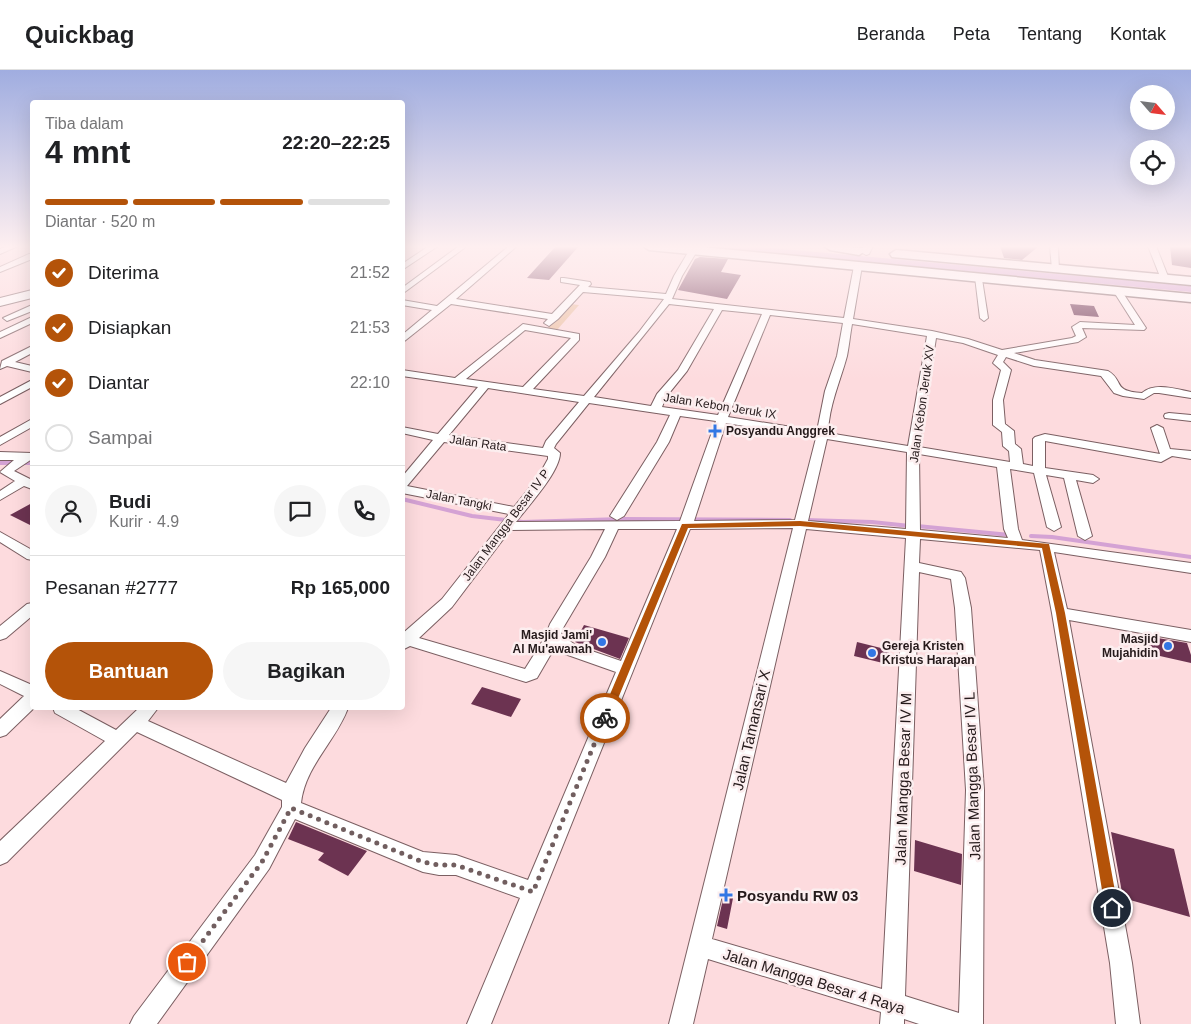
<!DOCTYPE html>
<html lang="id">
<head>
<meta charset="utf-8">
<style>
	body { margin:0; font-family:Helvetica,sans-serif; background:#f6f6f6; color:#202124; height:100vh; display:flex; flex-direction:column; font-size:19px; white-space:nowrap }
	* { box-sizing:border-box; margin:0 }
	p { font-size:16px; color:#757577 }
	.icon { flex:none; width:28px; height:28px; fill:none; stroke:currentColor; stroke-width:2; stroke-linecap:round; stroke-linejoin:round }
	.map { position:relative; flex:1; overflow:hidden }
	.sheet { position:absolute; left:30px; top:30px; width:375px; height:610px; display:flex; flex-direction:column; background:#fff; border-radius:5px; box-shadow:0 5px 20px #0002 }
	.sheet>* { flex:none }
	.needle { width:32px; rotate:118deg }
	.fabs { position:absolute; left:1130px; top:15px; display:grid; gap:10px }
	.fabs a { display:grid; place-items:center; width:45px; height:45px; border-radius:50%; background:#fff; box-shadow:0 5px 20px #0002; font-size:25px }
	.pin { position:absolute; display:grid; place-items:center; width:42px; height:42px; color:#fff; margin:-21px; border:2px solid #fff; border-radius:50%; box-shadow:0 1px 5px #0007 }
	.courier { position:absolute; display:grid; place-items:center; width:50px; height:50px; margin:-25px; border:4px solid #b45309; border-radius:50%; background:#fff; color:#222; box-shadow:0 1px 6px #0007 }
	.headline em { font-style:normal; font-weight:700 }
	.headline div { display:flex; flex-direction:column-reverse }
	.headline { display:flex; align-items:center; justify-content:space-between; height:85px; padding:0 15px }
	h1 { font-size:32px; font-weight:700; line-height:38px }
	.bar { display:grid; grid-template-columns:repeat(4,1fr); gap:8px 5px; align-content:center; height:60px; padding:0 15px }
	.bar i { height:6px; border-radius:4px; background:#e0e0e0 }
	.bar .active { background:#b45309 }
	.bar p { grid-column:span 4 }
	.line { display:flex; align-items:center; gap:12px; padding:0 15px; border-top:1px solid #e0e0e0 }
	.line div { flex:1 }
	.round { display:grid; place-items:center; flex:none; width:52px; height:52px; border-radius:26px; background:#f6f6f6 }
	ol { padding:0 15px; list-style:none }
	li { display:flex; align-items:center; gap:15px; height:55px }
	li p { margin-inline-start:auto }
	li .icon { padding:5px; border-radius:50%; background:#b45309; color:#fff; stroke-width:4 }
	li:last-child { color:#757577 }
	li i { width:28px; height:28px; border:2px solid #e0e0e0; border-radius:50% }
	.primary-button { display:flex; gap:10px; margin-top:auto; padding:10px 15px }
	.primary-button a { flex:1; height:58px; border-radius:30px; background:#b45309; color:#fff; font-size:20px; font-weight:700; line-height:58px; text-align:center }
	.primary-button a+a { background:#f6f6f6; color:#202124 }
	header { display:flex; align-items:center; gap:30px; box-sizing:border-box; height:70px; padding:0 25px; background:#fff; border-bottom:1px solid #e0e0e0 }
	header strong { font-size:24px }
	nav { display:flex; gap:28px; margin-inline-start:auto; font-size:18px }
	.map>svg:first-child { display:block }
	.green { fill:#ebc0a2 }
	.water { fill:#d4a2d4 }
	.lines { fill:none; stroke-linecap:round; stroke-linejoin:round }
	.stream { stroke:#d4a2d4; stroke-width:4 }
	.building { fill:#6c3351 }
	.minor-casing { stroke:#7b5f62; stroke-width:2 }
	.tertiary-casing { stroke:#7b5f62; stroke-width:2 }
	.secondary-casing { stroke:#7b5f62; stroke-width:2 }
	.primary-casing { stroke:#7b5f62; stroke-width:3 }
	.minor { fill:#fff; fill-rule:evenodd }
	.tertiary { fill:#fff; fill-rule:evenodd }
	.secondary { fill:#fff; fill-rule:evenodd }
	.primary { fill:#fff; fill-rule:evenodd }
	.route { fill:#b45309 }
	.done { stroke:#715e5f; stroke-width:5; stroke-dasharray:0 9 }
	.poi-dot { fill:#3277e4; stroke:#fceeef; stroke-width:2 }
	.labels { text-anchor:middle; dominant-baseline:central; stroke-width:5; stroke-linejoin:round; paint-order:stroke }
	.street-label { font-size:12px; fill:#251a1b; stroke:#fceeef }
	.poi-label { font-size:12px; font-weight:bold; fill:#251a1b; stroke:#fceeef; text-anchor:start }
	.near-street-label { font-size:15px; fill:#251a1b; stroke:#fceeef }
	.near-poi-label { font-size:15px; font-weight:bold; fill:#251a1b; stroke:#fceeef; text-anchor:start }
</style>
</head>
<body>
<header>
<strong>Quickbag</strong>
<nav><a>Beranda</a><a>Peta</a><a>Tentang</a><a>Kontak</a></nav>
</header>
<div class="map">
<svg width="1191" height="954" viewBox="0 0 1191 954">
	<rect width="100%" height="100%" fill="#fddbde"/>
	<!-- green -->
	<path class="green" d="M570,234L579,235L557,260L548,258Z"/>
	<!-- water -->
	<path class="water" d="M696,176H750L1191,216V222Z"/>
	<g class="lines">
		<!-- stream -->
		<path class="stream" d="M0,393H15
			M22,393H32
			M402,429L472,446L523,452L622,449L790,450
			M805,450L872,452L910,456
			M917,456L1010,465
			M1031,466L1052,467L1191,487"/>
	</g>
	<!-- building -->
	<path class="building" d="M556,176H579L549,210L527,208Z
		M1000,176H1039L1022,190L1004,188Z
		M1170,176H1191V198L1172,195Z
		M700,187L728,189L721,202L741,205L727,229L678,220L695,189Z
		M1070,234L1094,236L1099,247L1074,245Z
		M32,433V456L10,445Z
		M584,555L629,568L620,589L575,572Z
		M1146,566L1187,573L1191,585V593L1151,584Z
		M857,572L889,580L887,594L854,586Z
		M482,617L521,629L511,647L471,634Z
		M296,752L367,781L348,806L318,790L324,783L288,769Z
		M1111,762L1174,779L1190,847L1123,828Z
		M915,770L962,784L961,815L914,801Z
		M725,820L734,823L727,859L717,856Z"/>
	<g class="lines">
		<!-- minor casing -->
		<g class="minor-casing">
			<path id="minor" d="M7,176H18L0,184V179Z
				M429,176H438L402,200V194Z
				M459,176H467L402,224V218Z
				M509,176H517L456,229L552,244L580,215L561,212V208H564L590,212L591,214L588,217L666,224L674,206L690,179H693L697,181L682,206L672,229L844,248L854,196L858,194L862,196L853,249L932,261L968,269L1002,280L1072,268L1076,266L1072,257L1080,252L1135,255L1114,222L1121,220L1146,258L1144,260L1082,258L1086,267L1078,272L1014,283L1035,290L1108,301C1125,311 1111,321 1142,323C1155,312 1175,319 1191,322V328L1159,323H1154L1144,329L1123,326L1114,323L1101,306L1034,296L1006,287L1003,292L1011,300L1003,330L1005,354L1014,361L1015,374L1021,379L1023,394L1033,396V369L1035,367L1045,364L1160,384L1151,358L1157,355L1163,358L1170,379L1191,381V389L1172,386L1161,392L1045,371V398L1093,405L1099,409L1093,413L1076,410L1092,466L1085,470L1078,466L1064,408L1046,405L1061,457L1054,461L1047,457L1034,403L1010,399L1018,459L1022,470L1191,493V503L1054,482L1067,539L1191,560V572L1069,550L1132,893L1140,954H1116L1110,893L1052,543L1040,480L920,469L919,493L961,502L965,508L971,538L984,720L983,954H919L904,949V954H880L881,942L708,889L693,954H669L793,458L690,459L491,954H467L520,828L456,805H439L423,802L295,749L269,799L157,954H130L134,946L255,785L282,737V730L137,662L7,792L0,795V771L105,671L55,643L53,638H75L116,660L139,638H158L148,651L286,713L305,678L331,638H348C336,671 305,696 301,733L423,782L456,785L528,810L616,602L565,584L555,577L537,608L526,612L410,576L402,580V564L442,529L509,444L402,423V407L433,370L402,363V357L438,364L478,317L402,306V300L455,308L523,254L579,264V270L533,319L584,326L639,262L664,229L583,222L558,249L549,256L544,253L548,249L451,234L402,273V265L432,240L402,235V230L437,236ZM669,234L714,239L678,300L657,324L651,336L594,327ZM722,240L762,244L718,345L662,337L666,327L687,301ZM770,245L843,253L837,286L825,321L817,361L728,347ZM852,254L927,266L908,376L828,363C829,335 840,312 847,286C849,276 850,265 852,254ZM525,260L571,268L523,317L466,309ZM936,268L963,273L998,285L993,293L1001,300L993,330V355L1002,362L1003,376L1009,381L1010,392L919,377ZM488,318L579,332L546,371L543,378L449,365ZM589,333L670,345L657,372L610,446L617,450L624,446L669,372L680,346L716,351L680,451L516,452C528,436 560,402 560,383L554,378L556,374ZM726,353L816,368L795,450L694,451ZM827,369L907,382L906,459L808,451ZM444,372L548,386V389L538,407L514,437L407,416ZM919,384L997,397L1004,459L1008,468L920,460ZM605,459L591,487L550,554L545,567L525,599L419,568L452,537L510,460ZM618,459H677L621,591L577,576L561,565L563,558L605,487ZM806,459L906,468L882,919L712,869ZM919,502L951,509L955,538L966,720L959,943L905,926Z
				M1050,176H1058L1059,201L1052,199Z
				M1148,176H1156L1169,209L1168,211L1161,209Z
				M29,184H32V189L0,202V197Z
				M975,207L982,209L988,248L984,251L980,248Z
				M32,235V241L7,251L3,248Z
				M32,247V253L0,268V262Z
				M32,276V283L15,292L32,296V302L7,296L0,299L2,291Z
				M32,310V317L0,334V327Z
				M1169,343L1191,345V351L1165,348L1164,346L1165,344Z
				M32,349V357L0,375V367Z
				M0,382L32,383V389L14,401L32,410V419L24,416L0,430V421L15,411L0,402L14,390H0Z
				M0,462L32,480V490L27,489L0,472Z
				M32,533V546L6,568L0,570V556L27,534Z
				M0,601L32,615V638H34L6,665L0,667V649L24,626L0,614Z"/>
		</g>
		<!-- tertiary casing -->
		<g class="tertiary-casing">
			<path id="tertiary" d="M864,176H873L869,184L866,185L861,182Z"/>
		</g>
		<!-- secondary casing -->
		<g class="secondary-casing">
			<path id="secondary" d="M32,220V228L0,236V228Z"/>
		</g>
		<!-- primary casing -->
		<g class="primary-casing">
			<path id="primary" d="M643,176H692L1191,224V232L649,180Z
				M824,176L863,178L865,181L859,185L830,180Z
				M896,180L1191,207V215L892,187L890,184Z"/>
		</g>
		<!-- minor -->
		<use href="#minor" class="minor"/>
		<!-- tertiary -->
		<use href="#tertiary" class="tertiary"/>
		<!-- secondary -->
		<use href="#secondary" class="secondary"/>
		<!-- primary -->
		<use href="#primary" class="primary"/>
	</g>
	<!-- sky -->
	<linearGradient id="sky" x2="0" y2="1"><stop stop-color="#a0ade0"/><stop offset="0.57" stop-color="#feeff0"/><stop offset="1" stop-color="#feeff0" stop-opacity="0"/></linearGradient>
	<rect width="1191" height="310" fill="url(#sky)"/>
	<!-- route -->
	<path class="route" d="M800,451L1049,474L1065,543L1118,838L1116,842L1112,844L1107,842L1105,838L1056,543L1042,478L800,456L688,458L610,648L609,651H602L600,648L682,454Z"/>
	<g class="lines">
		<!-- done -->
		<path class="done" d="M187,892L262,792L291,738L423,792L439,795H456L533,822L605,648"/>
	</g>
	<!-- markers -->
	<g class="poi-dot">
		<path d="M712.5 353.5h5v5h5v5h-5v5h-5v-5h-5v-5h5z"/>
		<circle cx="602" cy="572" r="5"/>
		<circle cx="1168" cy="576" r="5"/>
		<circle cx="872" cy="583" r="5"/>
		<path d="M723.5 817.5h5v5h5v5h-5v5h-5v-5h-5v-5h5z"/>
	</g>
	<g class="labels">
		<!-- street labels -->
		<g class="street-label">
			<text transform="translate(922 334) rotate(-82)">Jalan Kebon Jeruk XV</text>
			<text transform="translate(720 336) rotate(9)">Jalan Kebon Jeruk IX</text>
			<text transform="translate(478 373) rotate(8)">Jalan Rata</text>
			<text transform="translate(459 430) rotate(11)">Jalan Tangki</text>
			<text transform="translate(506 455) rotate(-53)">Jalan Mangga Besar IV P</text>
		</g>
		<!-- poi labels -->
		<g class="poi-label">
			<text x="726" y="361">Posyandu Anggrek</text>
			<text x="592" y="565" text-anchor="end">Masjid Jami'<tspan x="592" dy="14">Al Mu'awanah</tspan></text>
			<text x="1158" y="569" text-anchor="end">Masjid<tspan x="1158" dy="14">Mujahidin</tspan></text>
			<text x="882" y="576">Gereja Kristen<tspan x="882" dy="14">Kristus Harapan</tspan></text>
		</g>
		<!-- near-street labels -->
		<g class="near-street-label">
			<text transform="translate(751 660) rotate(-77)">Jalan Tamansari X</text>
			<text transform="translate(972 706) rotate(-92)">Jalan Mangga Besar IV L</text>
			<text transform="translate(903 709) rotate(-88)">Jalan Mangga Besar IV M</text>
			<text transform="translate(814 911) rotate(17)">Jalan Mangga Besar 4 Raya</text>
		</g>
		<!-- near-poi labels -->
		<g class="near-poi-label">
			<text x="737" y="825">Posyandu RW 03</text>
		</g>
	</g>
</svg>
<div class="fabs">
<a><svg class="needle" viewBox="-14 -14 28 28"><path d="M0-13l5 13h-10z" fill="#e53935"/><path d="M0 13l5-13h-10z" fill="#757577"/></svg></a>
<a><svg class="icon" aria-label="locate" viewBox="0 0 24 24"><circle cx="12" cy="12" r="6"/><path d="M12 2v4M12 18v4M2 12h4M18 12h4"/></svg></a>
</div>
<div class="pin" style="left:187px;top:892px;background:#ea580c"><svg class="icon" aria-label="bag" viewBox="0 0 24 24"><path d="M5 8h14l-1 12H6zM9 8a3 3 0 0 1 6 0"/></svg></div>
<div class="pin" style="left:1112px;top:838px;background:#1f2937"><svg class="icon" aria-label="home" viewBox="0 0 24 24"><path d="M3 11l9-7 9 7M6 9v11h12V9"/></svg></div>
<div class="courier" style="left:605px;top:648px"><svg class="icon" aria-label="bike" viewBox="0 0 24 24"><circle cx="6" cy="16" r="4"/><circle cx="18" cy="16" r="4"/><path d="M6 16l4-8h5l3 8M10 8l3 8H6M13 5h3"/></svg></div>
<section class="sheet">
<div class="headline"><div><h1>4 mnt</h1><p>Tiba dalam</p></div><em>22:20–22:25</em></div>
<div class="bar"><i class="active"></i><i class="active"></i><i class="active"></i><i></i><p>Diantar · 520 m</p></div>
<ol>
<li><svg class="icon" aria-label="check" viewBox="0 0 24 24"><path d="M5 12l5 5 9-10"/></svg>Diterima<p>21:52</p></li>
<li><svg class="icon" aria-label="check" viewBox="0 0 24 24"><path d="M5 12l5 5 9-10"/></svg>Disiapkan<p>21:53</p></li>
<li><svg class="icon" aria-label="check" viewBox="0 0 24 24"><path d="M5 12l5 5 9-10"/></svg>Diantar<p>22:10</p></li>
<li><i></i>Sampai</li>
</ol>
<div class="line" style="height:90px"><a class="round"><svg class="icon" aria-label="person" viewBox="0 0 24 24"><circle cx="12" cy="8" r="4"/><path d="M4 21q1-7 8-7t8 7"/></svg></a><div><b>Budi</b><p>Kurir · 4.9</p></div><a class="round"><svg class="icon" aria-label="chat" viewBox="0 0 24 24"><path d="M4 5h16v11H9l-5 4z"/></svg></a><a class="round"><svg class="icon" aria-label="phone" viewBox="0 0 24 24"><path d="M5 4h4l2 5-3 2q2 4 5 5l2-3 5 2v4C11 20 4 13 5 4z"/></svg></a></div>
<div class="line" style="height:65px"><div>Pesanan #2777</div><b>Rp 165,000</b></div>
<div class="primary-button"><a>Bantuan</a><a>Bagikan</a></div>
</section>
</div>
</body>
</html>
